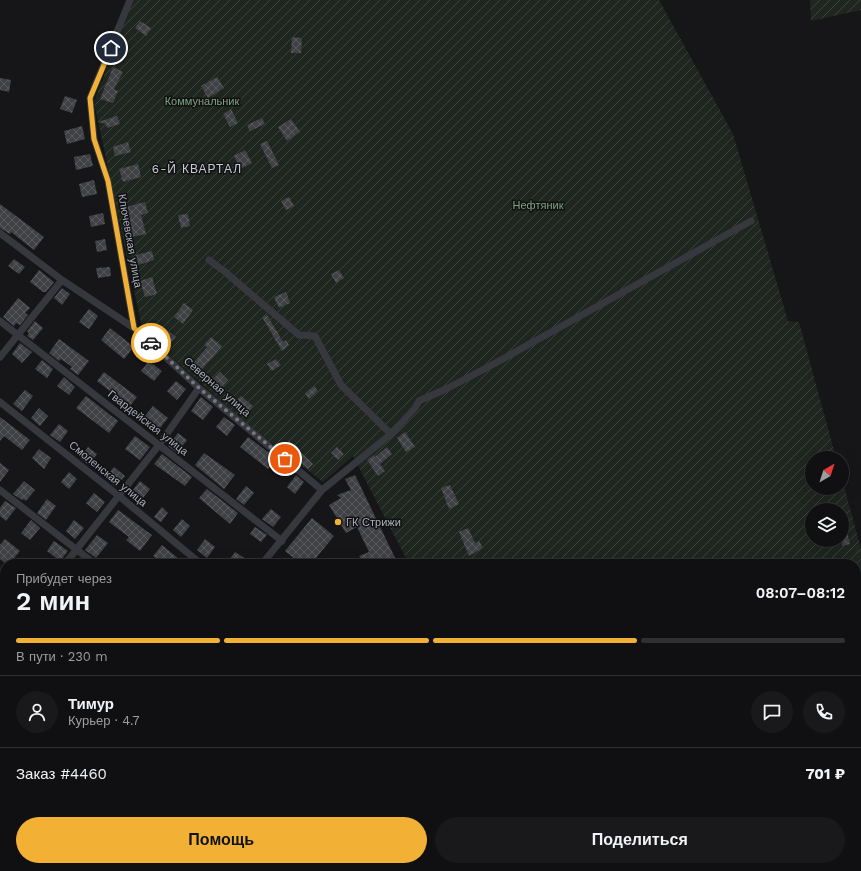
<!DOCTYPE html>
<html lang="ru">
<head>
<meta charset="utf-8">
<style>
	body { margin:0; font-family:"Work Sans",sans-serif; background:#19191b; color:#f1f3f6; height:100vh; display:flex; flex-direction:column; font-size:15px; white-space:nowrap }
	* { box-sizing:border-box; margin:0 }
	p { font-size:13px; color:#9c9d9f }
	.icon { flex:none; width:22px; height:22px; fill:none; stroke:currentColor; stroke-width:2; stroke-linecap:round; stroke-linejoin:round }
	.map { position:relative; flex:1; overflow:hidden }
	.side { position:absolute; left:0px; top:559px; width:861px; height:312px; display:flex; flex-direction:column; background:#101012; border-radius:16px 16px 0 0; box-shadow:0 4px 16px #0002,0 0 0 1px #303032 }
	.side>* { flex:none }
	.needle { width:26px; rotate:39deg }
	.buttons { position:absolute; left:805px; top:451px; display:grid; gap:8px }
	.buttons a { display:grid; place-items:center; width:44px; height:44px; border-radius:50%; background:#101012; box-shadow:0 4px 16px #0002,0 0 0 1px #303032; font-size:20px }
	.pin { position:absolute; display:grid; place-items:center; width:34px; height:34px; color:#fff; margin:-17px; border:2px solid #fff; border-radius:50%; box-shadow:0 1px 4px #0007 }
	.courier { position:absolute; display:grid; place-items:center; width:40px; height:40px; margin:-20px; border:3px solid #f2b134; border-radius:50%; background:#fff; color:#222; box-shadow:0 1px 5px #0007 }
	.headline em { font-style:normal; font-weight:600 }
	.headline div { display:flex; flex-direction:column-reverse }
	.headline { display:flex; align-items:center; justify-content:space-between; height:68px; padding:0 16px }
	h1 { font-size:26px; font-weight:600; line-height:30px }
	.bar { display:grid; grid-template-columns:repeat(4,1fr); gap:6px 4px; align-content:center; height:48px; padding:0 16px }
	.bar i { height:5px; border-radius:3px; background:#303032 }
	.bar .current { background:#f2b134 }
	.bar p { grid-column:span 4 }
	.line { display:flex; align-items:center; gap:10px; padding:0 16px; border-top:1px solid #303032 }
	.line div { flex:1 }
	.round { display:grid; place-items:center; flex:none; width:42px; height:42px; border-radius:21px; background:#19191b }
	.primary-button { display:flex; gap:8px; margin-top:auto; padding:8px 16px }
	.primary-button a { flex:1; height:46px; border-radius:24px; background:#f2b134; color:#111; font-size:16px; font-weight:600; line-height:46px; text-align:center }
	.primary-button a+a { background:#19191b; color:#f1f3f6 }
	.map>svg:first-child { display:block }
	.garden { fill:url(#garden-furrows); fill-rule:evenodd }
	.building { fill:url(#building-cross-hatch) }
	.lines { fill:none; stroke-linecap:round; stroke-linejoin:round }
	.minor { stroke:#37383d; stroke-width:7 }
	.done { stroke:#757880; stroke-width:4; stroke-dasharray:0 7.2 }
	.route { stroke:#f2b134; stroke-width:5 }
	.poi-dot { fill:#f2b134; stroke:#111113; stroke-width:1.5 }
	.labels { text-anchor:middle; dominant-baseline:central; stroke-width:3; stroke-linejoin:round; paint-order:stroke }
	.park-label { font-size:11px; fill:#7fa381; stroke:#111113 }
	.street-label { font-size:11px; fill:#a8adb8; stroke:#111113 }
	.poi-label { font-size:11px; fill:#a8adb8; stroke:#111113; text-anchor:start }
	.neighbourhood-label { font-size:12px; letter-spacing:1px; fill:#c9ccd4; stroke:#111113 }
</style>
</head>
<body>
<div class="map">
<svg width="861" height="871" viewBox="0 0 861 871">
	<defs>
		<pattern id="garden-furrows" width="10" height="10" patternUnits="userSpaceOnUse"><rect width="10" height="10" fill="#1e261f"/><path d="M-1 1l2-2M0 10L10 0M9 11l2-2" fill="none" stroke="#3c433d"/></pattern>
		<pattern id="building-cross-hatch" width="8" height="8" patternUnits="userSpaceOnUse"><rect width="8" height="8" fill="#404145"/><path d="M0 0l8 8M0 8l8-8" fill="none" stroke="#595a5e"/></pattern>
	</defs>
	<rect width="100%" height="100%" fill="#161618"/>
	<!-- garden -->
	<path class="garden" d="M133,0H659L733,134L788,321L799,322L836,458H812V488H842V479L861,549V686L856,689L861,707V742L856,743V564H409L353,456L323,482L247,424L143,332L94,102ZM812,510H842V540H812Z
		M810,0H861V10L811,21Z"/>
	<!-- building -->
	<path class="building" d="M140,21L151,28L146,36L135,28Z
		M292,37L302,38L301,53H291Z
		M113,67L123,72L114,89L118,91L113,103L100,99Z
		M217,77L224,88L208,98L201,86Z
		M0,78L11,80L9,92L0,90Z
		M65,96L77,100L72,113L60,109Z
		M231,109L238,123L230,127L223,114Z
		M117,116L120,124L107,128L106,124L98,122Z
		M262,118L265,124L250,131L247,125Z
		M291,119L300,132L287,141L278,127Z
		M82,126L85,139L67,144L64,131Z
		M267,141L279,165L272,168L260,144Z
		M128,142L131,152L115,156L113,147Z
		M245,150L252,163L240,169L234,156Z
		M90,154L93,166L76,170L74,157Z
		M138,164L141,177L123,182L119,169Z
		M94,180L97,194L82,197L79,184Z
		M289,197L294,206L286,210L281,201Z
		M145,202L148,213L141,215L146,234L132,237L126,207Z
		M0,204L44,237L34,250L11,232L10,234L0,228Z
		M103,213L105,224L91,227L89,216Z
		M188,214L190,226L181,228L178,215Z
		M105,239L107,250L97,252L95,241Z
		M152,251L154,260L138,265L136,255Z
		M14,259L25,267L19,274L8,266Z
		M110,267L111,276L98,278L96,268Z
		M39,270L54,282L46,292H43L30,282Z
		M339,270L344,278L336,283L331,274Z
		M152,277L157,294L145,297L140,281Z
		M62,288L70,294L62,305L54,298Z
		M286,292L290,303L279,308L274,297Z
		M18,298L30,308L25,313L28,315L20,325L16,323L14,326L3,317Z
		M184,303L193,310L183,324L174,317Z
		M89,309L98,316L89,329L79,322Z
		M267,315L283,342L286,340L289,345L282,351L262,317Z
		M35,321L43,328L33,340L27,336L29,333L27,331Z
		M110,328L134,347L124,359L101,340Z
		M166,329L176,337L167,347L157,339Z
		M211,337L222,346L198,374L190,367L207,347L204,345Z
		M59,339L89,361L78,375L70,369L72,367L61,359L59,361L49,353Z
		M20,343L32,352L22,363L12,354Z
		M276,359L281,365L272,371L267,364Z
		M42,360L53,369L47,378L35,369Z
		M149,361L162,371L154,381L141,371Z
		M104,372L137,397L126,411L117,403L120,399L97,381Z
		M220,372L228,380L218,391L209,383Z
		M64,377L75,387L69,395L57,386Z
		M176,381L186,389L177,400L167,391Z
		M314,386L318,391L309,399L305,393Z
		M25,390L33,396L22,411L13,404Z
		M86,396L118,421L109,433L76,408Z
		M241,396L253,406L245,416L232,405Z
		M201,397L213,407L203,420L191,411Z
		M153,406L168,418L156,433L141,421Z
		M39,408L48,416L40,426L31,418Z
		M0,417L30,440L22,450L4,436L0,441Z
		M224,417L235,425L227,436L216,427Z
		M59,424L68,431L60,442L50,435Z
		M405,432L415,447L406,452L397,438Z
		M178,433L187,440L177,453L168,446Z
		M135,436L150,447L140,460L125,449Z
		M248,437L276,458L268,469L240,447Z
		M289,441L313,464L308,469L283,448Z
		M88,447L97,454L89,465L80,458Z
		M337,447L344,454L338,460L331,453Z
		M387,447L392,454L380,464L385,471L378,476L367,460L374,455L375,457Z
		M39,449L51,458L44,469L32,458Z
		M204,453L235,475L224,489L195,465Z
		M162,454L192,477L185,486L154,464Z
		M0,463L9,470L0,482Z
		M114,467L125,476L116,487L105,478Z
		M69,472L77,479L69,489L61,482Z
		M296,475L304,482L295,494L287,487Z
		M355,475L398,564H364L359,556L369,552L357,527L346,533L329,505L341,498L337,495L351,490L345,479Z
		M24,481L35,490L26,501L23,499L22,500L13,494Z
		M140,481L150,489L139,503L129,495Z
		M450,485L459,504L449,509L441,488Z
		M246,486L254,493L244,505L236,499Z
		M207,489L238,513L230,524L199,498Z
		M94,493L105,502L97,512L86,503Z
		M47,499L56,506L46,520L37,513Z
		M5,501L16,508L6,521L0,516V508Z
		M162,507L168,513L161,522L154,517Z
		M271,509L281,517L273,527L262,519Z
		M118,510L152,535L140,551L126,540L129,537L109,522Z
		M312,518L334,536L311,564H301L285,551Z
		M182,519L190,526L181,537L173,530Z
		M31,520L40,528L30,540L21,533Z
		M74,520L84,528L75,539L66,531Z
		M845,524L850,544L842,546V525Z
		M255,527L267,535L261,542L250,534Z
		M468,528L475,543L479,541L483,548L469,556L459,532Z
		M97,535L108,543L96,558L85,550Z
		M5,539L20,551L9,564H6L0,559V545Z
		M205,539L215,547L207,558L197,550Z
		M54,541L68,551L60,561L47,551Z
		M162,545L185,564H164L153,556Z
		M235,552L246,559L242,564H226Z"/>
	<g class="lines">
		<!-- minor -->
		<path class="minor" d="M130,0L90,98L94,139L108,181L134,328
			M0,233L62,280L134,328L199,388L322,490
			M209,260L224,271L299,335L315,336L341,385L391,434
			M0,321L282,541
			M0,357L62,280
			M0,402L119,496L201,564
			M0,490L95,564
			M65,564L159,445L199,388
			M262,564L322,490L391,434L415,408L419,401L448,388L490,366L751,221
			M0,577L5,581
			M0,647L5,641
			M0,651L5,658
			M0,808L5,801
			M250,866L256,871
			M24,871L28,866"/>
	</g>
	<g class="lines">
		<!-- done -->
		<path class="done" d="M151,343L199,388L285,459"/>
		<!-- route -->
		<path class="route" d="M111,48L90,98L94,139L108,181L134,328L151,343"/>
	</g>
	<!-- markers -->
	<circle class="poi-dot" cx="338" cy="522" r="4"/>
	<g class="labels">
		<!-- park labels -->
		<g class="park-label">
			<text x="202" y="101">Коммунальник</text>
			<text x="538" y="205">Нефтяник</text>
		</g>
		<!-- street labels -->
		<g class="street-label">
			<text transform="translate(130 241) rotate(80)">Ключевская улица</text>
			<text transform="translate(217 387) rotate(41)">Северная улица</text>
			<text transform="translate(148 423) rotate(38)">Гвардейская улица</text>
			<text transform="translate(108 474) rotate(39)">Смоленская улица</text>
		</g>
		<!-- poi labels -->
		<g class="poi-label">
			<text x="346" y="522">ГК Стрижи</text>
		</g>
		<!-- neighbourhood labels -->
		<g class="neighbourhood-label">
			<text x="197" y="169">6-Й КВАРТАЛ</text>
		</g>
	</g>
</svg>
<div class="buttons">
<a><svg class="needle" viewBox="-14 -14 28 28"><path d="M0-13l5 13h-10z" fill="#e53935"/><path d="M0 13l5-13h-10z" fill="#9c9d9f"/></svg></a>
<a><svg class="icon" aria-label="layers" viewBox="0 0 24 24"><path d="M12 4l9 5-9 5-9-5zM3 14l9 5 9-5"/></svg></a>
</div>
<div class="pin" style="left:285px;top:459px;background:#ea580c"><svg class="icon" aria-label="bag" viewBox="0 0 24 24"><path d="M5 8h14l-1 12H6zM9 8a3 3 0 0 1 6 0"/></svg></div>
<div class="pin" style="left:111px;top:48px;background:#1f2937"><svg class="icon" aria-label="home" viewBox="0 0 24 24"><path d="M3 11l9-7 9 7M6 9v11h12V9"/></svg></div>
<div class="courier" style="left:151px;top:343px"><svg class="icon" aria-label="car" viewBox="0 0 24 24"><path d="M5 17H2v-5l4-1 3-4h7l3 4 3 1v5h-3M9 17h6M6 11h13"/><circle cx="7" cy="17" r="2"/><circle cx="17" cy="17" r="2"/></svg></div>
<section class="side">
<div class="headline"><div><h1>2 мин</h1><p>Прибудет через</p></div><em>08:07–08:12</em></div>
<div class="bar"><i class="current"></i><i class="current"></i><i class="current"></i><i></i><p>В пути · 230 m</p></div>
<div class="line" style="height:72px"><a class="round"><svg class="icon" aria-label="person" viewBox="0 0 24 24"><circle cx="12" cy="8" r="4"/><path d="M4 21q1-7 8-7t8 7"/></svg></a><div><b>Тимур</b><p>Курьер · 4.7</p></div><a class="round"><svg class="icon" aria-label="chat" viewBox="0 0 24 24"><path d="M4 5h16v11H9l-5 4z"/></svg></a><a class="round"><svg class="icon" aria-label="phone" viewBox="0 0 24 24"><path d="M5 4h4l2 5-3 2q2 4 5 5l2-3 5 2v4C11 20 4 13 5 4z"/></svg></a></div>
<div class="line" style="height:52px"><div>Заказ #4460</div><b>701 ₽</b></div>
<div class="primary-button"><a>Помощь</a><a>Поделиться</a></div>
</section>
</div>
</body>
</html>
